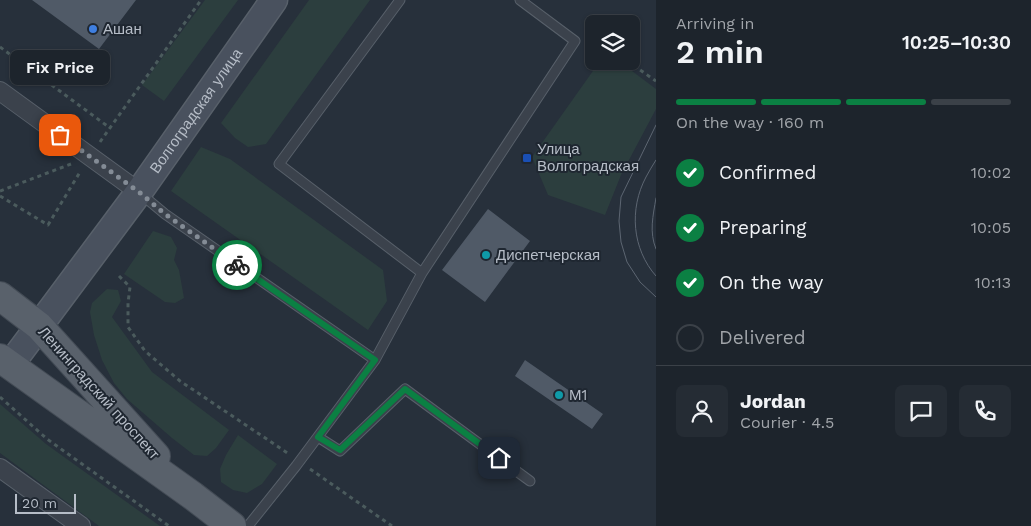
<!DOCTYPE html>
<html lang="en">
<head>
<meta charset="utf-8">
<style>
	body { margin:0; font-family:"Work Sans",sans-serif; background:#252c34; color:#f1f3f6; height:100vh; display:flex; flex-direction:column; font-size:19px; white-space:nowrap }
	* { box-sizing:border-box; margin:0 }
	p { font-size:16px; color:#a0a4a9 }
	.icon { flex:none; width:28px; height:28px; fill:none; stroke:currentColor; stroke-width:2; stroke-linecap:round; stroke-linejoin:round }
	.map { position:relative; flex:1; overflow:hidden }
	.details { display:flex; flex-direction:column; background:#1d242c; width:375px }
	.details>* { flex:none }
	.fabs { position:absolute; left:585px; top:15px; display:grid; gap:10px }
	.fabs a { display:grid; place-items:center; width:55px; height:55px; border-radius:8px; background:#1d242c; box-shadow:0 1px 4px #0004,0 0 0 1px #3b4148; font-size:25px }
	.scale { position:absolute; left:15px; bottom:12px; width:61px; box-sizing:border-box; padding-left:5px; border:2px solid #b6bdc7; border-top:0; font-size:14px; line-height:18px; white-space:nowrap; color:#b6bdc7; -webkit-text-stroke:4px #1f2731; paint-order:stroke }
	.pin { position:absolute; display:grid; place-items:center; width:42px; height:42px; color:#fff; margin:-21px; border-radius:10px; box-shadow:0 2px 8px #0006 }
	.courier { position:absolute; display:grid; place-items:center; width:50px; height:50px; margin:-25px; border:4px solid #0b8043; border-radius:50%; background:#fff; color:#222; box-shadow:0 1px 6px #0007 }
	.bubble { position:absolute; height:35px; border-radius:8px; background:#1d242c; box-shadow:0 1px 4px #0004,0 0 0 1px #3b4148; font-size:16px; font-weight:600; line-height:35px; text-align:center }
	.head em { font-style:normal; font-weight:600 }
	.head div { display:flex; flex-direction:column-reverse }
	.head { display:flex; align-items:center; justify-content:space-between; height:85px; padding:0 20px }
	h1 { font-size:32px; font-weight:600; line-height:38px }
	.bar { display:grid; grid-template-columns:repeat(4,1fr); gap:8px 5px; align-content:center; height:60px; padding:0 20px }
	.bar i { height:6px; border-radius:4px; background:#3b4148 }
	.bar .active { background:#0b8043 }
	.bar p { grid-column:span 4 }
	.line { display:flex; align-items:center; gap:12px; padding:0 20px; border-top:1px solid #3b4148 }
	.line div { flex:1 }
	.round { display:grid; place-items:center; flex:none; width:52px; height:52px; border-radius:8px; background:#252c34 }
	ol { padding:0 20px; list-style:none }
	li { display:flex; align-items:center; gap:15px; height:55px }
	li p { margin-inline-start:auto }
	li .icon { padding:5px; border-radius:50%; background:#0b8043; color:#fff; stroke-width:4 }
	li:last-child { color:#a0a4a9 }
	li i { width:28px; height:28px; border:2px solid #3b4148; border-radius:50% }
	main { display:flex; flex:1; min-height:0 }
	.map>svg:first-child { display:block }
	.green { fill:#2c3e3e }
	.building { fill:#505a67 }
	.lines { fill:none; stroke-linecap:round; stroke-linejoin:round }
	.lane-casing { stroke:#58606a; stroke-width:11 }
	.street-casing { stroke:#58606a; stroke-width:20 }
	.secondary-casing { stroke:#58606a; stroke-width:29 }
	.primary-casing { stroke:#434b55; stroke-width:30 }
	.path { stroke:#4b5b5d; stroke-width:3; stroke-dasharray:4 4; stroke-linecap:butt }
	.lane { stroke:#3b424c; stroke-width:9 }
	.street { stroke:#3b424c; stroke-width:18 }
	.secondary { stroke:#49515e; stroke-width:26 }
	.primary { stroke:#59616b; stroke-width:28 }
	.tram { stroke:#5d6672; stroke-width:1 }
	.done { stroke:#848c96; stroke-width:5; stroke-dasharray:0 9 }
	.route { stroke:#0b8043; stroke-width:6 }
	.shop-dot { fill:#3f7fe0; stroke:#1f2731; stroke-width:2 }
	.transit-dot { fill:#1a4fb4; stroke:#1f2731; stroke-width:2 }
	.culture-dot { fill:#0f9aa8; stroke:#1f2731; stroke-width:2 }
	.labels { text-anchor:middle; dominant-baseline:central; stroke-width:4; stroke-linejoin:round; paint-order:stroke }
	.poi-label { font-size:15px; fill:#b6bdc7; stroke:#1f2731; text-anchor:start }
	.street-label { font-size:15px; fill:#b6bdc7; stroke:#1f2731 }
</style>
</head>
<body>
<main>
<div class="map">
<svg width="656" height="526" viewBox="0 0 656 526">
	<rect width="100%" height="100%" fill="#27303b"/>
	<!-- green -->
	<path class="green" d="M205,0H238L164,101L142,85Z
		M309,0H370L266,144L248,147L235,138L221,123Z
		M600,61L620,62L656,89V109L621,175L605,215L548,195L532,157Z
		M201,147L230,159L383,270L387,301L368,330L171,191Z
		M153,231L171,237L177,248L174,260L179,270L184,298L175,303L165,302L124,274Z
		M107,289L118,290L121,301L112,317L152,372L229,430L216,448L207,456L194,455L172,438L127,399L114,383L102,360L94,335L90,312L92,303Z
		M0,404L46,444L160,526H99L0,453Z
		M238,435L277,464L262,484L247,493L233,490L221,482L220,469L226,455Z"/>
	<!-- building -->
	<path class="building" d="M32,0H136L99,49Z
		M488,209L530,241L485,302L442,270Z
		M525,360L603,414L592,429L515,376Z"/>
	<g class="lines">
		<!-- lane casing -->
		<g class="lane-casing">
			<path id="lane" d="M400,0L279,164L422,273
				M141,194L165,214L375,360
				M318,437L340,451L405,389L530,481
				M248,526L296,466L375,360L422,273L575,41L520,0"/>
		</g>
		<!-- street casing -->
		<g class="street-casing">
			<path id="street" d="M0,91L139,192
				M0,468L81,526"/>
		</g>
		<!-- secondary casing -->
		<g class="secondary-casing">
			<g id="secondary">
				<path id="s1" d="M10,365L139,192L274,0"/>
			</g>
		</g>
		<!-- primary casing -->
		<g class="primary-casing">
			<path id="primary" d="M0,296L39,326L156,456
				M0,358L193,496L232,526"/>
		</g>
		<!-- path -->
		<path class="path" d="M0,47L110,128
			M627,61L656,81
			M100,142L201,0
			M0,191L71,164
			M0,196L48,225L80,172
			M119,276L130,287L128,303V327L145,351L180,381L289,454
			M0,397L47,439L169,526
			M310,469L392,526"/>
		<!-- lane -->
		<use href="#lane" class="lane"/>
		<!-- street -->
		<use href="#street" class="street"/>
		<!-- secondary -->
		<use href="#secondary" class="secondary"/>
		<!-- primary -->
		<use href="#primary" class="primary"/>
		<!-- tram -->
		<path class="tram" d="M656,125L621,197L619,221L621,242L627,262L640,282L656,297
			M656,160C653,165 649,171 646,177C629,209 632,249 656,276
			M656,198C653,216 649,232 656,249"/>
	</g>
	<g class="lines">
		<!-- done -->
		<path class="done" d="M60,135L139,192L165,214L237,265"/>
		<!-- route -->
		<path class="route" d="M237,265L375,360L318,437L340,450L405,389L499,458"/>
	</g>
	<!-- markers -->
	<circle class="shop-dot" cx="93" cy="29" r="5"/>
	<rect class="transit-dot" x="522" y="153" width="10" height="10" rx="2.5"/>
	<g class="culture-dot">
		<circle cx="486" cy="255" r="5"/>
		<circle cx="559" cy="395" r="5"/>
	</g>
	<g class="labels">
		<!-- poi labels -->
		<g class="poi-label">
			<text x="103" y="29">Ашан</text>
			<text x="537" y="149">Улица<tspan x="537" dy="17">Волгоградская</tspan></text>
			<text x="496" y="255">Диспетчерская</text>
			<text x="569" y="395">М1</text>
		</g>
		<!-- street labels -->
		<g class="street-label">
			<text stroke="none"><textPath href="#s1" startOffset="315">Волгоградская улица</textPath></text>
			<text transform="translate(99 393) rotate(48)">Ленинградский проспект</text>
		</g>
	</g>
</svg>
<div class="fabs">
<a><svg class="icon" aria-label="layers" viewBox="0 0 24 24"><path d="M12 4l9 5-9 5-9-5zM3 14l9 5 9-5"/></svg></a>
</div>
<div class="scale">20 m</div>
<div class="pin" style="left:60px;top:135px;background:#ea580c"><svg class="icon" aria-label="bag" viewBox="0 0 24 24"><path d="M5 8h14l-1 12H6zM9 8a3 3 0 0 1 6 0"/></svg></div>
<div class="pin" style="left:499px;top:458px;background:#1f2937"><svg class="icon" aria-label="home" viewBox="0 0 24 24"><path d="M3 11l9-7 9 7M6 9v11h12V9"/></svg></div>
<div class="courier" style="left:237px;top:265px"><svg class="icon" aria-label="bike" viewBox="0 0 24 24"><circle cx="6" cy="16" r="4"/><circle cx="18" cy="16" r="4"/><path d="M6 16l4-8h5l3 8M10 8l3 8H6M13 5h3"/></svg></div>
<div class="bubble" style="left:10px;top:50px;width:100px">Fix Price</div>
</div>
<section class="details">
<div class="head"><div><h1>2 min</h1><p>Arriving in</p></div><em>10:25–10:30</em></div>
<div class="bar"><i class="active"></i><i class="active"></i><i class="active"></i><i></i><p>On the way · 160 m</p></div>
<ol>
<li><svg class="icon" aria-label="check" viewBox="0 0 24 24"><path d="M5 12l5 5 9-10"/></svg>Confirmed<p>10:02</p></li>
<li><svg class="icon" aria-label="check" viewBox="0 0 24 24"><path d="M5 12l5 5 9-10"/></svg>Preparing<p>10:05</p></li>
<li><svg class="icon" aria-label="check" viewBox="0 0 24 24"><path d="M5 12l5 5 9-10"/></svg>On the way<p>10:13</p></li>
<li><i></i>Delivered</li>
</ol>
<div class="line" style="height:90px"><a class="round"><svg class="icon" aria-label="person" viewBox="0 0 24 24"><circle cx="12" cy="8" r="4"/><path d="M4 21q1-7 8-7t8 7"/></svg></a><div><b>Jordan</b><p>Courier · 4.5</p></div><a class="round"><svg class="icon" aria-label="chat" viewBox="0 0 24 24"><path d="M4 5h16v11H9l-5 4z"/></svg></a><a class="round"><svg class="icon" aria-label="phone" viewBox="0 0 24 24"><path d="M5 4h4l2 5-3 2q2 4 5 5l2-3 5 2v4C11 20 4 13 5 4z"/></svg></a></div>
</section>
</main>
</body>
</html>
